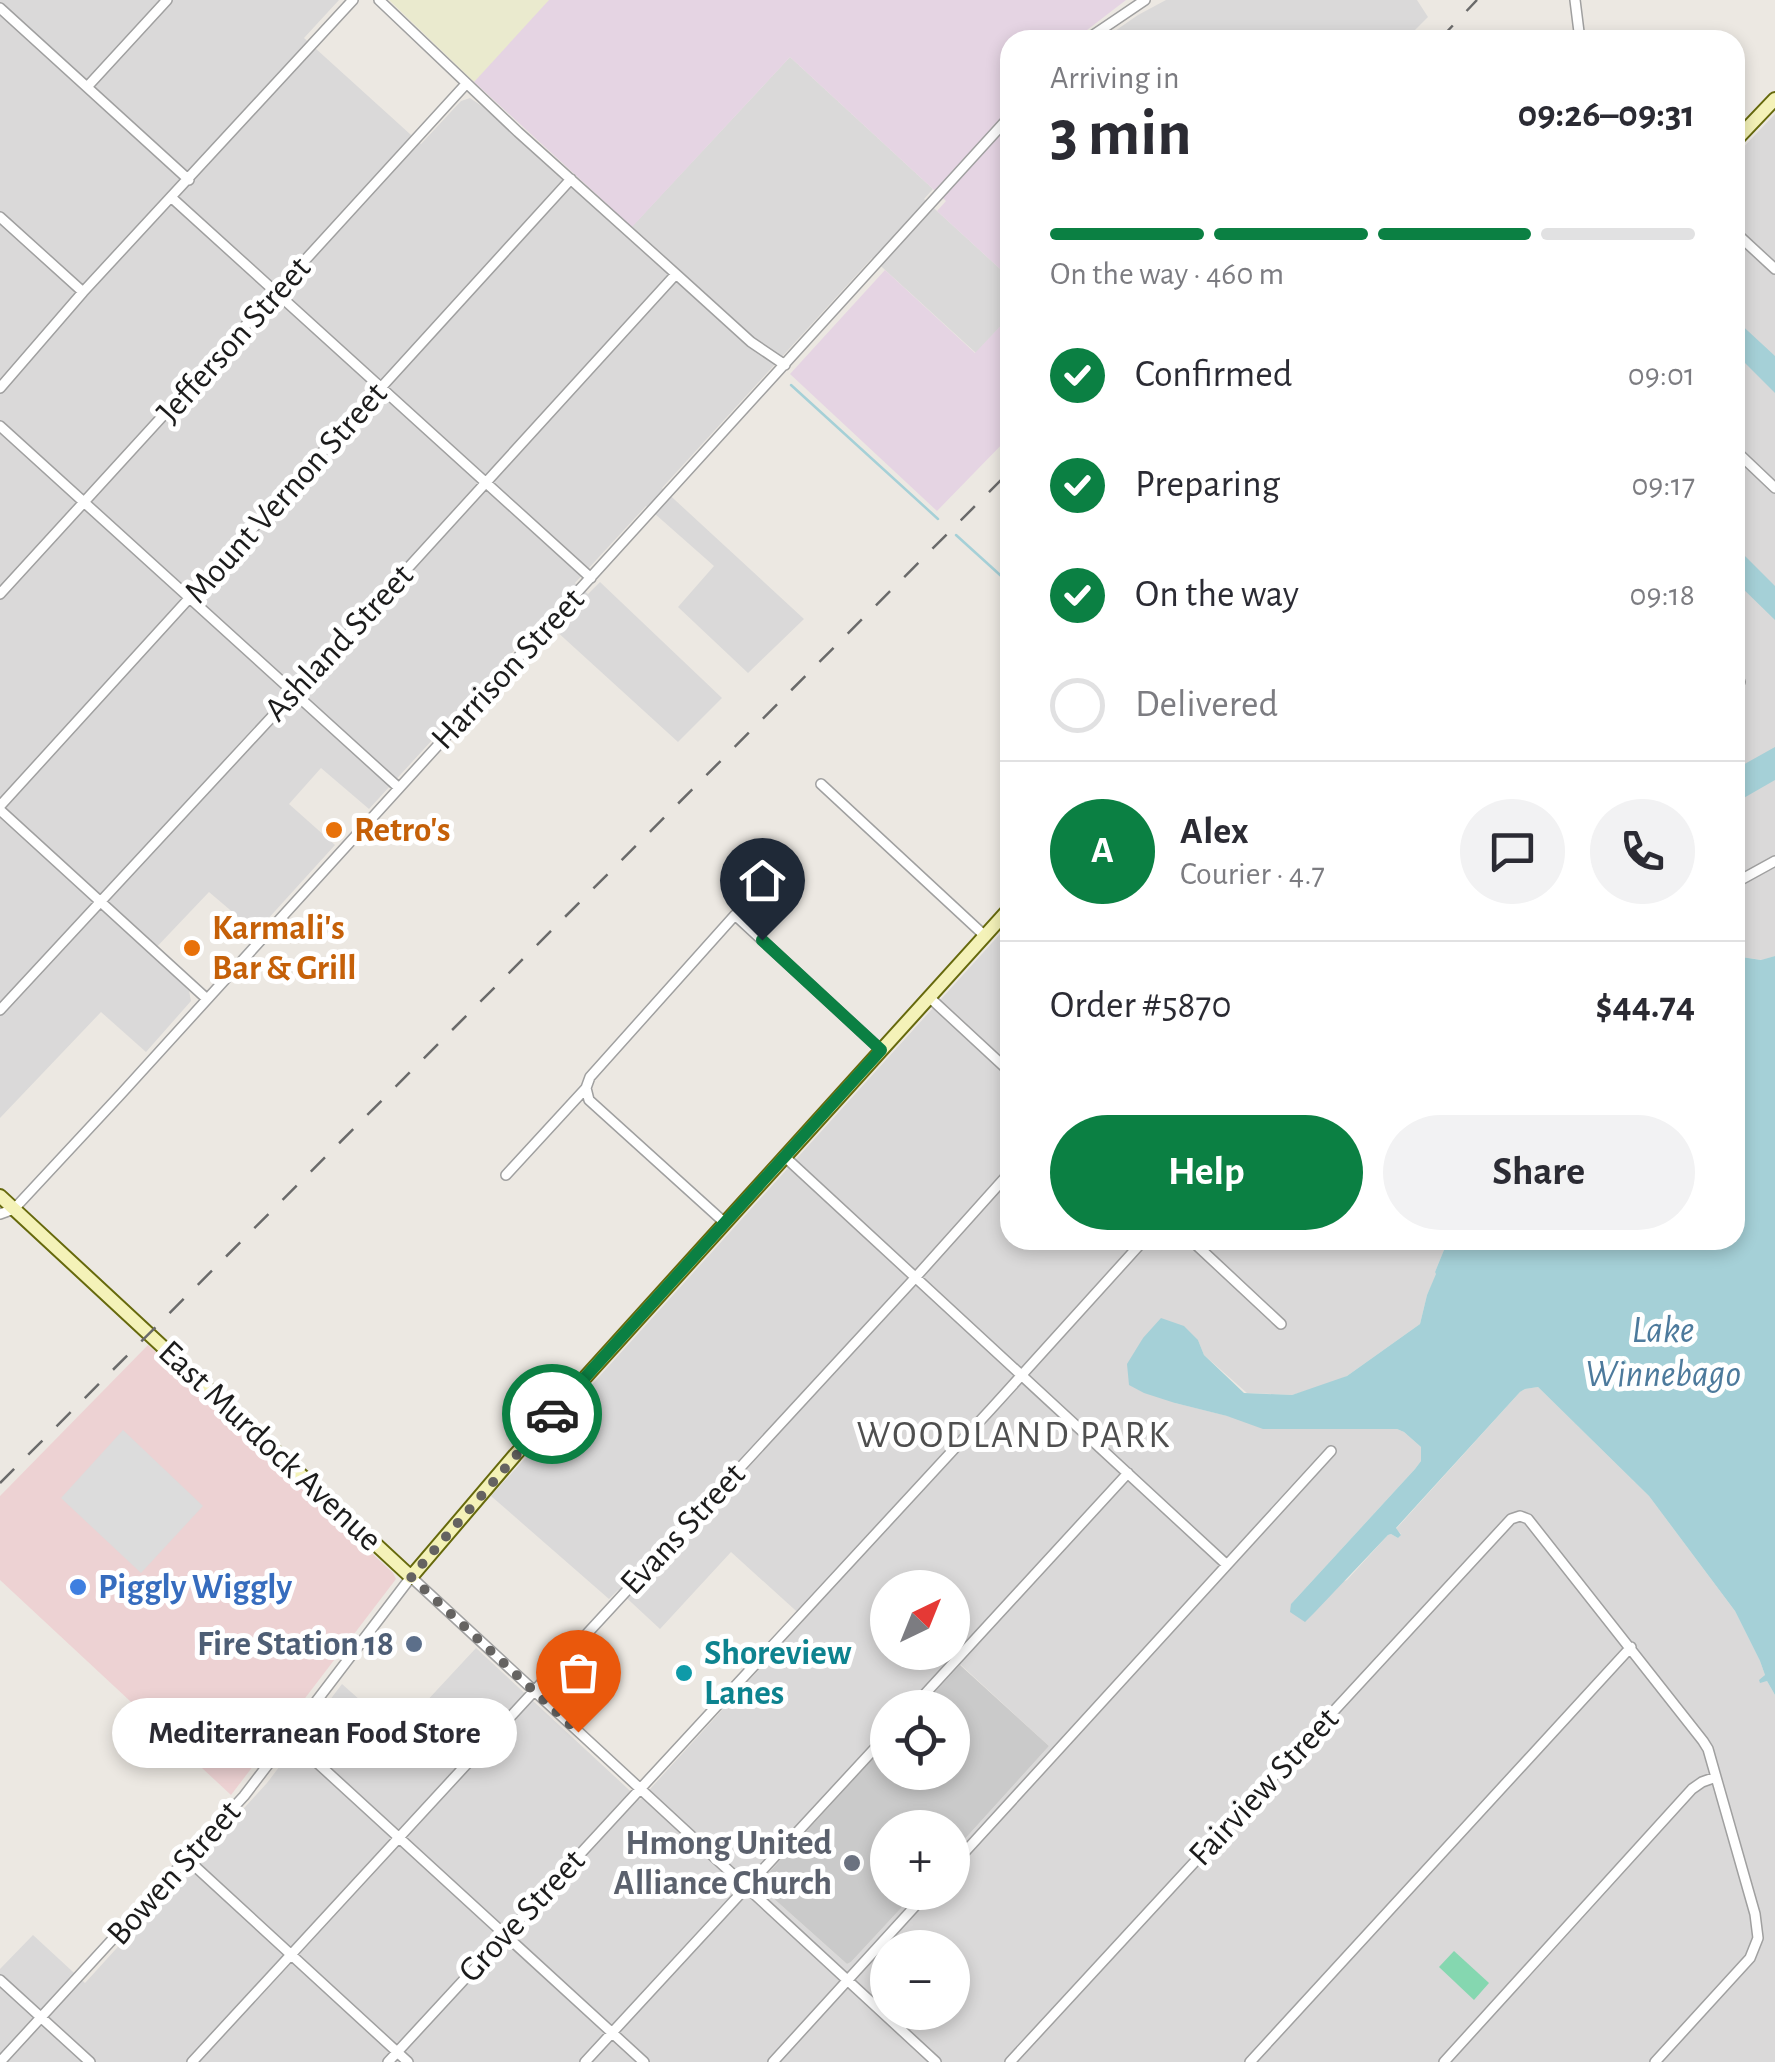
<!DOCTYPE html>
<html lang="en">
<head>
<meta charset="utf-8">
<style>
	body { margin:0; font-family:"Alegreya Sans",sans-serif; background:#f2f2f3; color:#2b2b33; height:100vh; display:flex; flex-direction:column; font-size:38px; white-space:nowrap }
	* { box-sizing:border-box; margin:0 }
	p { font-size:32px; color:#7c7c81 }
	.icon { flex:none; width:55px; height:55px; fill:none; stroke:currentColor; stroke-width:2; stroke-linecap:round; stroke-linejoin:round }
	.map { position:relative; flex:1; overflow:hidden }
	.drawer { position:absolute; left:1000px; top:30px; width:745px; height:1220px; display:flex; flex-direction:column; background:#fff; border-radius:30px; box-shadow:0 5px 15px #0003 }
	.drawer>* { flex:none }
	.needle { width:65px; rotate:43deg }
	.tools { position:absolute; left:870px; top:1570px; display:grid; gap:20px }
	.tools a { display:grid; place-items:center; width:100px; height:100px; border-radius:50%; background:#fff; box-shadow:0 5px 15px #0003; font-size:50px }
	.pin { position:absolute; display:grid; place-items:center; width:85px; height:85px; color:#fff; margin:-102px -42px; border-radius:50% 50% 50% 0; rotate:-45deg; box-shadow:0 0 10px #0007 }
	.pin .icon { rotate:45deg }
	.courier { position:absolute; display:grid; place-items:center; width:100px; height:100px; margin:-50px; border:8px solid #0b8043; border-radius:50%; background:#fff; color:#222; box-shadow:0 2px 12px #0007 }
	.bubble { position:absolute; height:70px; border-radius:35px; background:#fff; box-shadow:0 5px 15px #0003; font-size:32px; font-weight:700; line-height:70px; text-align:center }
	.summary em { font-style:normal; font-weight:700 }
	.summary div { display:flex; flex-direction:column-reverse }
	.summary { display:flex; align-items:center; justify-content:space-between; height:170px; padding:0 50px }
	h1 { font-size:65px; font-weight:700; line-height:75px }
	.bar { display:grid; grid-template-columns:repeat(4,1fr); gap:15px 10px; align-content:center; height:120px; padding:0 50px }
	.bar i { height:12px; border-radius:8px; background:#e1e1e2 }
	.bar .active { background:#0b8043 }
	.bar p { grid-column:span 4 }
	.line { display:flex; align-items:center; gap:25px; padding:0 50px; border-top:2px solid #e1e1e2 }
	.line div { flex:1 }
	.round { display:grid; place-items:center; flex:none; width:105px; height:105px; border-radius:52px; background:#f2f2f3 }
	ol { padding:0 50px; list-style:none }
	li { display:flex; align-items:center; gap:30px; height:110px }
	li p { margin-inline-start:auto }
	li .icon { padding:10px; border-radius:50%; background:#0b8043; color:#fff; stroke-width:4 }
	li:last-child { color:#7c7c81 }
	li i { width:55px; height:55px; border:5px solid #e1e1e2; border-radius:50% }
	.cta { display:flex; gap:20px; margin-top:auto; padding:20px 50px }
	.cta a { flex:1; height:115px; border-radius:60px; background:#0b8043; color:#fff; font-size:40px; font-weight:700; line-height:115px; text-align:center }
	.cta a+a { background:#f2f2f3; color:#2b2b33 }
	.map>svg:first-child { display:block }
	.residential { fill:#dad9d9; fill-rule:evenodd }
	.commercial { fill:#edd2d3 }
	.industrial { fill:#e5d4e3 }
	.religious { fill:#cacaca }
	.farmland { fill:#eaeace }
	.pitch { fill:#85d7b0 }
	.parking { fill:#dcdcdc }
	.water { fill:#a5d0d7 }
	.lines { fill:none; stroke-linecap:round; stroke-linejoin:round }
	.stream { stroke:#a5d0d7; stroke-width:2.5 }
	.minor-casing { stroke:#a0a0a0; stroke-width:12 }
	.secondary-casing { stroke:#66690c; stroke-width:16 }
	.minor { stroke:#fff; stroke-width:9 }
	.secondary { stroke:#f4f2b8; stroke-width:12 }
	.rail { stroke:#6a6a6a; stroke-width:2.5; stroke-dasharray:20 20; stroke-linecap:butt }
	.done { stroke:#656361; stroke-width:10; stroke-dasharray:0 18 }
	.route { stroke:#0b8043; stroke-width:12 }
	.food-dot { fill:#e8710a; stroke:#fff; stroke-width:4 }
	.shop-dot { fill:#3f7fe0; stroke:#fff; stroke-width:4 }
	.service-dot { fill:#5c6f8a; stroke:#fff; stroke-width:4 }
	.culture-dot { fill:#0f9aa8; stroke:#fff; stroke-width:4 }
	.worship-dot { fill:#6b7280; stroke:#fff; stroke-width:4 }
	.labels { text-anchor:middle; dominant-baseline:central; stroke-width:10; stroke-linejoin:round; paint-order:stroke }
	.street-label { font-size:35px; fill:#1c1c1c; stroke:#fff }
	.food-label { font-size:35px; font-weight:bold; fill:#c56008; stroke:#fff; text-anchor:start }
	.shop-label { font-size:35px; font-weight:bold; fill:#366cbe; stroke:#fff; text-anchor:start }
	.service-label { font-size:35px; font-weight:bold; fill:#4e5e75; stroke:#fff; text-anchor:end }
	.culture-label { font-size:35px; font-weight:bold; fill:#0d838f; stroke:#fff; text-anchor:start }
	.worship-label { font-size:35px; font-weight:bold; fill:#5b616d; stroke:#fff; text-anchor:end }
	.water-label { font-size:38px; font-style:italic; fill:#4d7a9c; stroke:#fff }
	.neighbourhood-label { font-size:38px; letter-spacing:2.5px; fill:#4f4f4f; stroke:#fff }
</style>
</head>
<body>
<div class="map">
<svg width="1775" height="2062" viewBox="0 0 1775 2062">
	<rect width="100%" height="100%" fill="#ece8e2"/>
	<!-- residential -->
	<path class="residential" d="M0,0H339L304,38L421,144L461,101L470,98L483,107L625,234L790,57L933,189L924,199L1010,278V316L976,353L872,258L662,488L804,619L748,673L678,607L714,566L646,506L575,583L588,594L600,582L722,698L678,742L543,619L369,809L321,768L289,804L335,845L256,932L209,892L151,953L189,991L191,1001L146,1052L101,1012L0,1118Z
		M1166,0H1417L1428,17L1405,40H1102L1138,15Z
		M1775,114V956L1762,960L1735,956V156Z
		M1010,923V1240H1448L1435,1272L1437,1274L1427,1295L1420,1324L1347,1376L1335,1382L1292,1395L1247,1393L1204,1355L1198,1340L1143,1338L1141,1343L1175,1403L1280,1429H1397L1404,1432L1421,1447V1461L1415,1469L1291,1604L1347,1580L1388,1535L1391,1534L1398,1538L1401,1534L1396,1529L1520,1392L1525,1389L1538,1387L1649,1496L1735,1611L1760,1661L1765,1675L1760,1682L1767,1681L1775,1695V2062H0V1969L33,1935L85,1983L267,1783L342,1684L397,1733L476,1648L640,1800L805,1619L731,1552L660,1629L618,1590L609,1599L491,1496ZM888,1588H952V1652H888ZM961,1665L1049,1746L953,1852L952,1892L915,1893L851,1962L847,1964L763,1889V1879L887,1743L888,1708L921,1707ZM888,1948H952V2012H888Z"/>
	<!-- commercial -->
	<path class="commercial" d="M148,1345L393,1573L396,1579L231,1795L0,1580V1496Z"/>
	<!-- industrial -->
	<path class="industrial" d="M546,0H1126L1074,40H1010V278L937,211L946,201L790,57L632,227L472,80Z
		M885,270L975,353L1010,316V436L937,511L790,374Z"/>
	<!-- religious -->
	<path class="religious" d="M960,1665L1049,1746L953,1852L952,1828H888V1892L915,1893L851,1962L847,1964L763,1889V1879L887,1743L888,1772H952V1708L921,1707Z"/>
	<!-- farmland -->
	<path class="farmland" d="M389,0H549L474,82Z"/>
	<!-- pitch -->
	<path class="pitch" d="M1454,1951L1489,1983L1474,2000L1439,1967Z"/>
	<!-- parking -->
	<path class="parking" d="M123,1430L203,1506L141,1573L61,1498Z"/>
	<!-- water -->
	<path class="water" d="M1735,319L1775,356V393L1735,353Z
		M1735,546L1775,586V620L1735,581Z
		M1775,747V780L1735,803V766H1741Z
		M1735,956L1761,960L1775,956V1695L1767,1681L1760,1683L1759,1680L1765,1675L1760,1661L1735,1611L1649,1496L1538,1387L1525,1389L1520,1392L1396,1528L1401,1535L1398,1538L1391,1534L1388,1535L1315,1612L1305,1622L1290,1612L1291,1604L1415,1469L1421,1461V1447L1404,1432L1397,1429H1263L1227,1416L1175,1403L1144,1393L1129,1385L1127,1364L1143,1338L1161,1318L1184,1326L1198,1340L1204,1355L1244,1393L1292,1395L1347,1376L1420,1324L1427,1295L1436,1274L1435,1272L1448,1240H1735Z"/>
	<g class="lines">
		<!-- stream -->
		<path class="stream" d="M791,385L938,519
			M956,535L1010,584"/>
		<!-- minor casing -->
		<g class="minor-casing">
			<path id="minor" d="M379,0L518,132L676,274L751,342L785,365
				M1575,0L1580,40
				M0,8L189,180
				M1086,40L1145,0
				M87,87L167,0
				M172,198L591,578
				M0,217L83,292
				M1735,232L1775,269
				M0,388L83,292L353,0
				M0,426L399,788
				M1735,450L1775,488
				M0,594L466,84
				M1735,678L1740,682
				M821,784L985,936
				M0,806L571,179
				M0,810L207,999
				M1735,883L1775,861
				M929,997L1010,1072
				M0,1010L294,693L676,274
				M785,1157L1227,1565
				M506,1175L586,1088
				M0,1214L14,1209L121,1094L1010,116
				M725,1223L589,1100L586,1088L590,1077L735,915L881,1050
				M1191,1240L1281,1324
				M912,1708L1128,1473
				M289,1737L644,2062
				M187,1859L408,2062
				M952,1866L1331,1451
				M0,1980L90,2062
				M0,2062L244,1796L411,1577L936,2062
				M192,2062L915,1278L1010,1172
				M388,2062L991,1409L1144,1240
				M585,2062L888,1734
				M773,2062L928,1892
				M1010,2062L1511,1519L1520,1516L1528,1519L1703,1741L1708,1749L1755,1914L1758,1938L1750,1958L1655,2062
				M1250,2062L1631,1647
				M1444,2062L1692,1789L1702,1782L1716,1777"/>
		</g>
		<!-- secondary casing -->
		<g class="secondary-casing">
			<path id="secondary" d="M1735,141L1775,99
				M0,1196L411,1577L515,1455L1010,908"/>
		</g>
		<!-- minor -->
		<use href="#minor" class="minor"/>
		<!-- secondary -->
		<use href="#secondary" class="secondary"/>
		<!-- rail -->
		<path class="rail" d="M1439,40L1477,0
			M0,1483L1010,471"/>
	</g>
	<g class="lines">
		<!-- done -->
		<path class="done" d="M552,1414L411,1577L578,1732"/>
		<!-- route -->
		<path class="route" d="M552,1414L881,1050L762,940"/>
	</g>
	<!-- markers -->
	<g class="food-dot">
		<circle cx="334" cy="830" r="10"/>
		<circle cx="192" cy="948" r="10"/>
	</g>
	<circle class="shop-dot" cx="78" cy="1587" r="10"/>
	<circle class="service-dot" cx="414" cy="1644" r="10"/>
	<circle class="culture-dot" cx="684" cy="1673" r="10"/>
	<circle class="worship-dot" cx="852" cy="1863" r="10"/>
	<g class="labels">
		<!-- street labels -->
		<g class="street-label">
			<text transform="translate(234 340) rotate(-48)">Jefferson Street</text>
			<text transform="translate(286 493) rotate(-48)">Mount Vernon Street</text>
			<text transform="translate(339 643) rotate(-47)">Ashland Street</text>
			<text transform="translate(508 669) rotate(-47)">Harrison Street</text>
			<text transform="translate(270 1446) rotate(43)">East Murdock Avenue</text>
			<text transform="translate(683 1529) rotate(-47)">Evans Street</text>
			<text transform="translate(1264 1787) rotate(-47)">Fairview Street</text>
			<text transform="translate(174 1873) rotate(-48)">Bowen Street</text>
			<text transform="translate(522 1916) rotate(-47)">Grove Street</text>
		</g>
		<!-- food labels -->
		<g class="food-label">
			<text x="354" y="830">Retro's</text>
			<text x="212" y="928">Karmali's<tspan x="212" dy="40">Bar &amp; Grill</tspan></text>
		</g>
		<!-- shop labels -->
		<g class="shop-label">
			<text x="98" y="1587">Piggly Wiggly</text>
		</g>
		<!-- service labels -->
		<g class="service-label">
			<text x="394" y="1644">Fire Station 18</text>
		</g>
		<!-- culture labels -->
		<g class="culture-label">
			<text x="704" y="1653">Shoreview<tspan x="704" dy="40">Lanes</tspan></text>
		</g>
		<!-- worship labels -->
		<g class="worship-label">
			<text x="832" y="1843">Hmong United<tspan x="832" dy="40">Alliance Church</tspan></text>
		</g>
		<!-- water labels -->
		<g class="water-label">
			<text x="1663" y="1331">Lake<tspan x="1663" dy="44">Winnebago</tspan></text>
		</g>
		<!-- neighbourhood labels -->
		<g class="neighbourhood-label">
			<text x="1014" y="1436">WOODLAND PARK</text>
		</g>
	</g>
</svg>
<div class="tools">
<a><svg class="needle" viewBox="-14 -14 28 28"><path d="M0-13l5 13h-10z" fill="#e53935"/><path d="M0 13l5-13h-10z" fill="#7c7c81"/></svg></a>
<a><svg class="icon" aria-label="locate" viewBox="0 0 24 24"><circle cx="12" cy="12" r="6"/><path d="M12 2v4M12 18v4M2 12h4M18 12h4"/></svg></a>
<a>+</a>
<a>−</a>
</div>
<div class="pin" style="left:578px;top:1732px;background:#ea580c"><svg class="icon" aria-label="bag" viewBox="0 0 24 24"><path d="M5 8h14l-1 12H6zM9 8a3 3 0 0 1 6 0"/></svg></div>
<div class="pin" style="left:762px;top:940px;background:#1f2937"><svg class="icon" aria-label="home" viewBox="0 0 24 24"><path d="M3 11l9-7 9 7M6 9v11h12V9"/></svg></div>
<div class="courier" style="left:552px;top:1414px"><svg class="icon" aria-label="car" viewBox="0 0 24 24"><path d="M5 17H2v-5l4-1 3-4h7l3 4 3 1v5h-3M9 17h6M6 11h13"/><circle cx="7" cy="17" r="2"/><circle cx="17" cy="17" r="2"/></svg></div>
<div class="bubble" style="left:112px;top:1698px;width:405px">Mediterranean Food Store</div>
<section class="drawer">
<div class="summary"><div><h1>3 min</h1><p>Arriving in</p></div><em>09:26–09:31</em></div>
<div class="bar"><i class="active"></i><i class="active"></i><i class="active"></i><i></i><p>On the way · 460 m</p></div>
<ol>
<li><svg class="icon" aria-label="check" viewBox="0 0 24 24"><path d="M5 12l5 5 9-10"/></svg>Confirmed<p>09:01</p></li>
<li><svg class="icon" aria-label="check" viewBox="0 0 24 24"><path d="M5 12l5 5 9-10"/></svg>Preparing<p>09:17</p></li>
<li><svg class="icon" aria-label="check" viewBox="0 0 24 24"><path d="M5 12l5 5 9-10"/></svg>On the way<p>09:18</p></li>
<li><i></i>Delivered</li>
</ol>
<div class="line" style="height:180px"><b class="round" style="background:#0b8043;color:#fff">A</b><div><b>Alex</b><p>Courier · 4.7</p></div><a class="round"><svg class="icon" aria-label="chat" viewBox="0 0 24 24"><path d="M4 5h16v11H9l-5 4z"/></svg></a><a class="round"><svg class="icon" aria-label="phone" viewBox="0 0 24 24"><path d="M5 4h4l2 5-3 2q2 4 5 5l2-3 5 2v4C11 20 4 13 5 4z"/></svg></a></div>
<div class="line" style="height:130px"><div>Order #5870</div><b>$44.74</b></div>
<div class="cta"><a>Help</a><a>Share</a></div>
</section>
</div>
</body>
</html>
